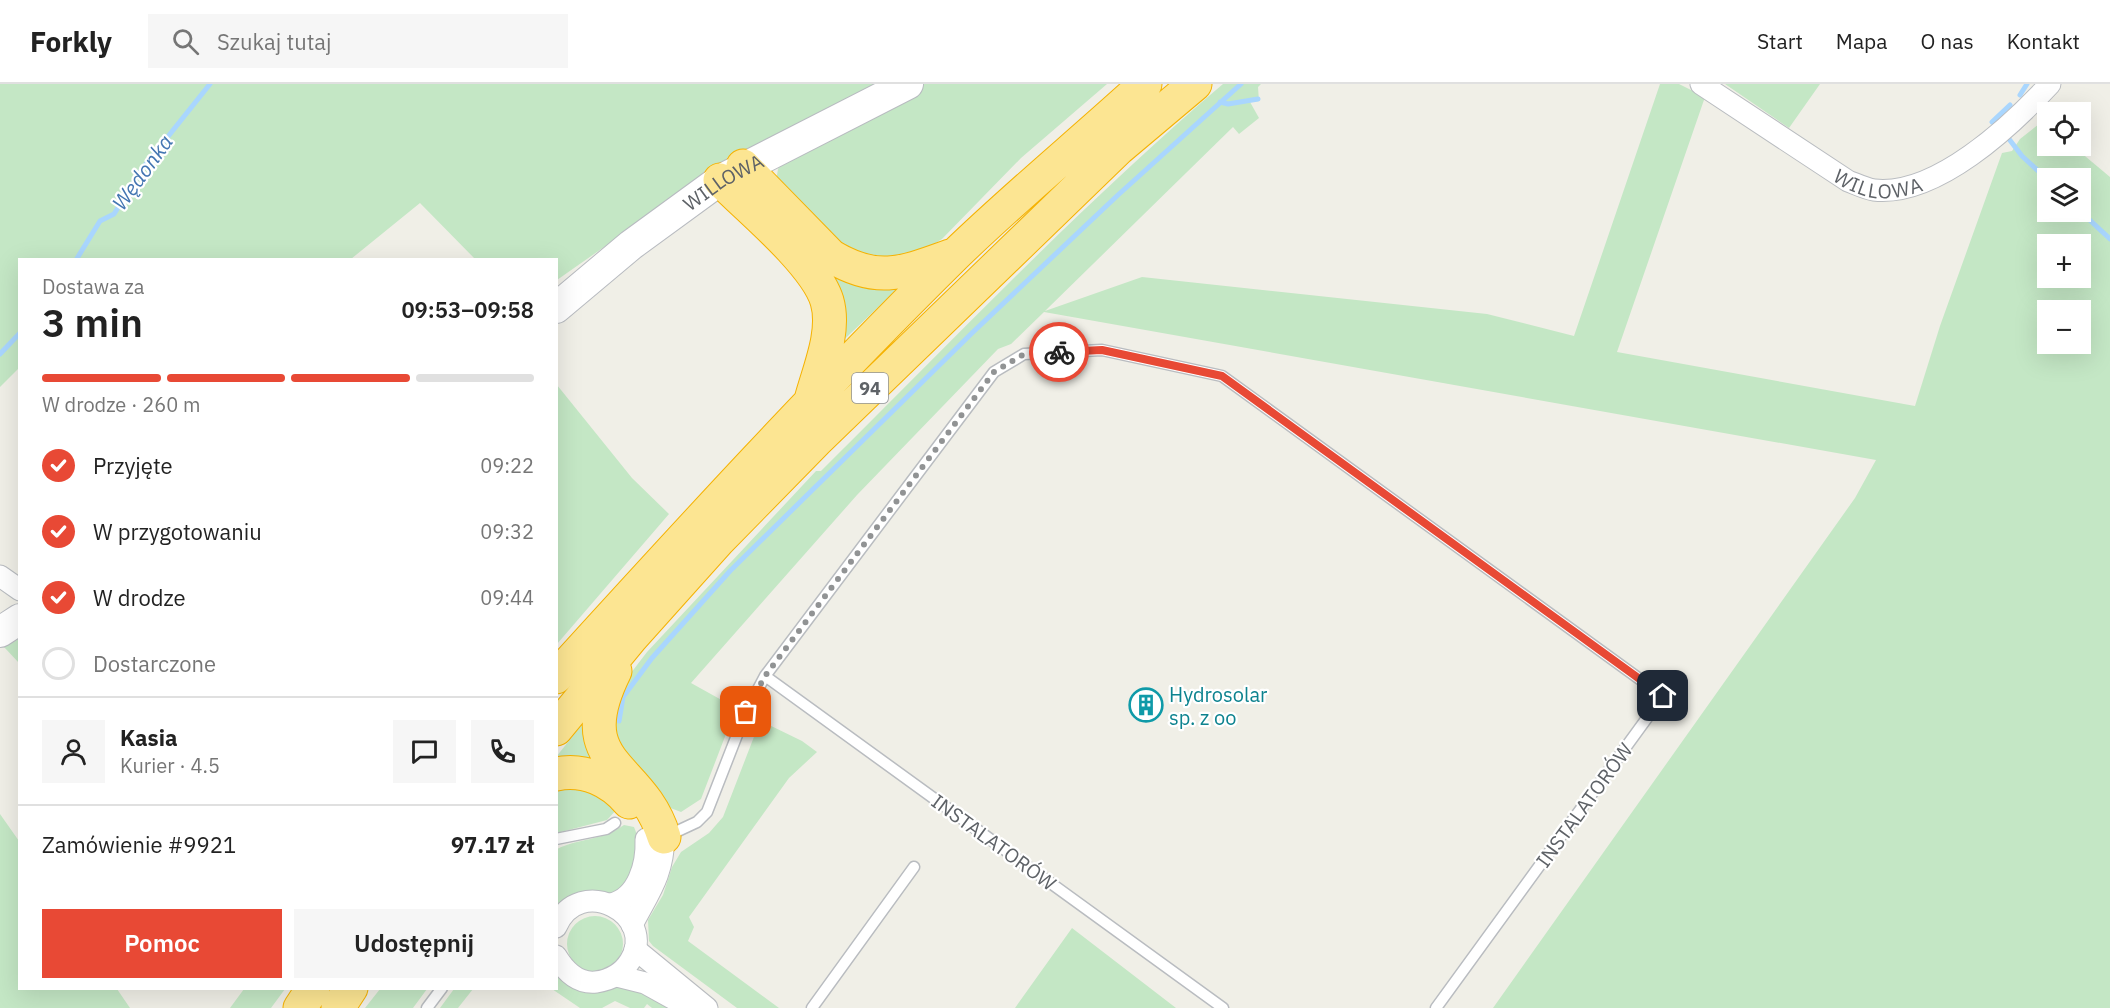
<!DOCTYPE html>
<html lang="pl">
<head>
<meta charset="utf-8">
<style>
	body { margin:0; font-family:"IBM Plex Sans",sans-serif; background:#f6f6f6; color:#222; height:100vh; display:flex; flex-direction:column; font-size:22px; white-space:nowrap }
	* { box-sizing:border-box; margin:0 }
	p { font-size:20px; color:#767676 }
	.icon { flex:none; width:33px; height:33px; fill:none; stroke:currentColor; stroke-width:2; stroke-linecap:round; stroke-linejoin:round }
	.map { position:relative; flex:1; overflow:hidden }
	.details { position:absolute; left:18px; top:174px; width:540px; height:732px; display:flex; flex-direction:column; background:#fff; border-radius:0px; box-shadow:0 6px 24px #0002 }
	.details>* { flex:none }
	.buttons { position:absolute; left:2037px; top:18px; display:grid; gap:12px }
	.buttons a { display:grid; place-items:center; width:54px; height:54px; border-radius:0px; background:#fff; box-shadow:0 6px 24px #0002; font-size:30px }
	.pin { position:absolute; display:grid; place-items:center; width:51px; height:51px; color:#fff; margin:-26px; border-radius:12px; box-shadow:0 3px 9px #0006 }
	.courier { position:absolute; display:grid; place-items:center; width:60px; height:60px; margin:-30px; border:4px solid #e84935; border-radius:50%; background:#fff; color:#222; box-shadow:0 2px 8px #0007 }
	.head em { font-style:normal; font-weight:600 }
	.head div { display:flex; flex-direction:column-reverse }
	.head { display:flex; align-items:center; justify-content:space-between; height:102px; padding:0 24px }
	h1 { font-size:39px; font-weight:600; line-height:45px }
	.bar { display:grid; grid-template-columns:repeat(4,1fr); gap:9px 6px; align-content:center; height:72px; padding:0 24px }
	.bar i { height:8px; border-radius:4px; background:#e0e0e0 }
	.bar .on { background:#e84935 }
	.bar p { grid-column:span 4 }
	.line { display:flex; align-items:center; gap:15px; padding:0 24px; border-top:2px solid #e0e0e0 }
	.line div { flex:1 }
	.round { display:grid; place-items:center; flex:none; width:63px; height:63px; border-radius:0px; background:#f6f6f6 }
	ol { padding:0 24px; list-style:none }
	li { display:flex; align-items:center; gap:18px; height:66px }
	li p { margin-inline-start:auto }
	li .icon { padding:6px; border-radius:50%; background:#e84935; color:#fff; stroke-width:4 }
	li:last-child { color:#767676 }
	li i { width:33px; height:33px; border:3px solid #e0e0e0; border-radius:50% }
	.primary-button { display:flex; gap:12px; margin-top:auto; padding:12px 24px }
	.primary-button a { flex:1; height:69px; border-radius:0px; background:#e84935; color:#fff; font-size:24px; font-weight:600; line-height:69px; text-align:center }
	.primary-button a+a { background:#f6f6f6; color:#222 }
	header { display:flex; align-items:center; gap:36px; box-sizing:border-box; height:84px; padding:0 30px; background:#fff; border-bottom:2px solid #e0e0e0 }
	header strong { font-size:28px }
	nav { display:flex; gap:33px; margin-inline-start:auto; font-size:21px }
	.search { width:420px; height:54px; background:#f6f6f6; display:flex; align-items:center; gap:15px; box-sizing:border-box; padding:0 21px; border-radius:0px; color:#767676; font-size:22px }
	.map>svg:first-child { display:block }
	.green { fill:#c4e7c5; fill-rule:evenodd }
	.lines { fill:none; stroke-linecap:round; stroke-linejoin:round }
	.stream { stroke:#a9d6fe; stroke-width:5 }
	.lane-casing { stroke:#b9bcc0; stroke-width:13 }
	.street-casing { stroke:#b9bcc0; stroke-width:23 }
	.secondary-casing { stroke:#b8bbc0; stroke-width:32 }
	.highway-casing { stroke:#f5b202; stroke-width:35 }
	.lane { stroke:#fff; stroke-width:10 }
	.street { stroke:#fff; stroke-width:21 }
	.secondary { stroke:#fff; stroke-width:30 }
	.highway { stroke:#fce592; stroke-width:33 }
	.done { stroke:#919394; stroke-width:6; stroke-dasharray:0 10.8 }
	.route { stroke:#e84935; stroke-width:8 }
	.labels { text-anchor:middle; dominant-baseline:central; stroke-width:4.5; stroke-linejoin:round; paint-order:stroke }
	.shield { fill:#fff; stroke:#8e9195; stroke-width:1.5 }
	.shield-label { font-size:18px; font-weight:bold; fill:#5e6267 }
	.street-label { font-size:20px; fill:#5e6267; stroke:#fff }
	.culture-label { font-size:20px; fill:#0d838f; stroke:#fff; text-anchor:start }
	.water-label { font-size:21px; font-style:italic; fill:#4476b2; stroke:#fff }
</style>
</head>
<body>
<header>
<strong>Forkly</strong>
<div class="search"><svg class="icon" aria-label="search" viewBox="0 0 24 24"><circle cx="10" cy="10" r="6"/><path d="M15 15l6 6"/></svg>Szukaj tutaj</div>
<nav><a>Start</a><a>Mapa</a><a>O nas</a><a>Kontakt</a></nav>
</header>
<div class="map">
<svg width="2110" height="924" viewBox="0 0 2110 924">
	<rect width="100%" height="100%" fill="#f0efe7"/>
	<!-- green -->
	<path class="green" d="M0,0H886L738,69L557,196L556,176L475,175L420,119L351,175L20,176L19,284L0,303Z
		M923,0H1107L1021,74L942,155L909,176L863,179L814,147L776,97L778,85L784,76Z
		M1223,0H1261L1258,3L1259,17L1250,18L1259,34L1239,50L1233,43L1045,227L1142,193L1487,230L1574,252L1660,0H1679L1705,13L1617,268L1915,322L1940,242L2002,69L2012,67L2020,55L2044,36L2047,39L2048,62H2073L2110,93V924H1493L1855,414L1876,376L1044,228L1011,260L998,265L857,411L691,599L736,624L701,715L681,728L660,720L615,664L613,622L621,602L647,568L816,387H821C952,257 1082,120 1223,0ZM2048,94H2080V128H2048ZM2048,160H2080V194H2048ZM2048,226H2080V260H2048Z
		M1725,0H1820L1789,44Z
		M825,175L908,195L833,266L836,246Z
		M557,301L632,394L669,430L557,560Z
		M19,555V579L4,563Z
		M592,628L607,689L557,682L556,673Z
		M763,638L802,657L817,668L789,694L689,833L694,843L688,857L779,924H737L653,862L649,857L648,836L663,811L672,783L681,768L709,749L723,733L757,645Z
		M557,698L597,702L618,724L607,736L557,749Z
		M0,730L19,757L20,904L117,905L130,924H0Z
		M624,741L634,743C639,754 638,763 636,775C630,815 590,818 557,829V765C580,754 601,757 624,741Z
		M567 860a28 28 0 1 1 56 0a28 28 0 1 1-56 0Z
		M1072,844L1176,924H1015Z
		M557,890C593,911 585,910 625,902L675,924H652L647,920L644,924H630L615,917L602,924H580L552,905L556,904Z
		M244,905V904L285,905L271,924H230Z
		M380,905V904L427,905L413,924H365Z
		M454,905H473L458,924H440Z"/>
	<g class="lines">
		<!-- stream -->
		<path class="stream" d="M2020,11L2027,0
			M1220,18L1228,20L1258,15
			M1992,38L2010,21
			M2009,55L2022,72L2048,96
			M2080,127L2110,155
			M76,176L100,137L114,130L142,85L210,0
			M0,270L20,249
			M619,637L623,613L652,574L730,487L972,249L1118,111L1241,0"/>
		<!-- lane casing -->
		<g class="lane-casing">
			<path id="lane" d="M765,592L1223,924
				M667,752L697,738L707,728L746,628L765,592L994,288L1024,270L1102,266L1222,292L1663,612L1436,924
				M556,755L606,745L615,739
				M427,924L442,904
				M812,924L914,783"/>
		</g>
		<!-- street casing -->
		<g class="street-casing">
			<g id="street">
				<path id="s1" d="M1701,0L1848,97C1856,100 1866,105 1874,106C1936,113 2011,42 2050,0"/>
				<path d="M0,492L20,506"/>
				<path d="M611,820C638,814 647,780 646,755"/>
				<path d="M632,841C649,808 663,792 664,753"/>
				<path d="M556,843C579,788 659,831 630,877C622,890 611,896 596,898C578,900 565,887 556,872"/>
				<path d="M635,865L707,924"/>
				<path d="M617,892L645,899L690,924"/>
			</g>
		</g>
		<!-- secondary casing -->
		<g class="secondary-casing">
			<g id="secondary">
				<path id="s2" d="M556,224L631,161L720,96L908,0"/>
				<path d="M0,548L20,535"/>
			</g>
		</g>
		<!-- highway casing -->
		<g class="highway-casing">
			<path id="highway" d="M743,82L831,172C877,200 903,189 950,172
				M720,96C749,124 816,180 827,217C836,248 819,286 811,316
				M615,587C567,684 641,677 664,753
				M556,593C687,449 818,306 956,170C1017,111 1083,57 1145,0
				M556,645L631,554L718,457L816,357L1119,64L1195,0
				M556,690C585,684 611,697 629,718
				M300,924L313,904
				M338,924L351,904"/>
		</g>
		<!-- lane -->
		<use href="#lane" class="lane"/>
		<!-- street -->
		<use href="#street" class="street"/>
		<!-- secondary -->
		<use href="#secondary" class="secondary"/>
		<!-- highway -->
		<use href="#highway" class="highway"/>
	</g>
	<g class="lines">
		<!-- done -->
		<path class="done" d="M746,628L765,592L994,288L1024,270L1059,268"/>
		<!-- route -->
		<path class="route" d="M1059,268L1102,266L1222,292L1663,612"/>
	</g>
	<!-- icons -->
	<defs>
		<g id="building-ring" transform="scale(1.725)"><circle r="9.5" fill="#fff" stroke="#0f9aa8" stroke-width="1.5"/><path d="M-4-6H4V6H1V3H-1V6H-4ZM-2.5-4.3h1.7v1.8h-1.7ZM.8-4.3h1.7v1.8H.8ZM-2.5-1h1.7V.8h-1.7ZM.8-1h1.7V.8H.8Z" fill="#0f9aa8"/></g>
	</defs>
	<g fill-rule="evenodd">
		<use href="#building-ring" x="1146" y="621"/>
	</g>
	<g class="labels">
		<!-- shield labels -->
		<rect class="shield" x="852" y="289" width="36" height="30" rx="4.5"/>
		<g class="shield-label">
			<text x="870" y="304">94</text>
		</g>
		<!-- street labels -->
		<g class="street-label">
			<text stroke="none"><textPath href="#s1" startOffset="207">WILLOWA</textPath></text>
			<text stroke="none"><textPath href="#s2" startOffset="210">WILLOWA</textPath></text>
			<text transform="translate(1584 721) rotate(-54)">INSTALATORÓW</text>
			<text transform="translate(994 758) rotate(36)">INSTALATORÓW</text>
		</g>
		<!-- culture labels -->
		<g class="culture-label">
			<text x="1169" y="610">Hydrosolar<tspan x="1169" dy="23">sp. z oo</tspan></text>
		</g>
		<!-- water labels -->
		<g class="water-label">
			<text transform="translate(142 88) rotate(-54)">Wędonka</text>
		</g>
	</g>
</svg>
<div class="buttons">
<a><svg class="icon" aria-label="locate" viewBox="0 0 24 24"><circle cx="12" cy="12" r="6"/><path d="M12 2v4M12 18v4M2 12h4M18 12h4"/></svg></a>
<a><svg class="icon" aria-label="layers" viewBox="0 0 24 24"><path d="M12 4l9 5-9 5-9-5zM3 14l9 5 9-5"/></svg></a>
<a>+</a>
<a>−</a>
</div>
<div class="pin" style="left:746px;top:628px;background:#ea580c"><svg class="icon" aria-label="bag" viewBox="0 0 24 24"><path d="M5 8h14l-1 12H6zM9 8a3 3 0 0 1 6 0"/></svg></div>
<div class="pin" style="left:1663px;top:612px;background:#1f2937"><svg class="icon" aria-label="home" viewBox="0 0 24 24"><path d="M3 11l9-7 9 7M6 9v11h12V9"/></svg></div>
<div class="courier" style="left:1059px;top:268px"><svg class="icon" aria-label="bike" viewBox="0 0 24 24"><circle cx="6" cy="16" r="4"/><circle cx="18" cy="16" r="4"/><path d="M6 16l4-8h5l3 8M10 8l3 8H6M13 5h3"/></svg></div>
<section class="details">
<div class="head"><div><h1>3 min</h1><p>Dostawa za</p></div><em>09:53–09:58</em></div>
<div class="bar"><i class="on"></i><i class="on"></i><i class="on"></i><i></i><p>W drodze · 260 m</p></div>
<ol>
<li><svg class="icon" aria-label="check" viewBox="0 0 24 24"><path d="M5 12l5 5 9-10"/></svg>Przyjęte<p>09:22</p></li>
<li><svg class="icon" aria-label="check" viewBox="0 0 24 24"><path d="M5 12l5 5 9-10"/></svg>W przygotowaniu<p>09:32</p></li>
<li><svg class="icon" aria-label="check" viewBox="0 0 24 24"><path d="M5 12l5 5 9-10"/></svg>W drodze<p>09:44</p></li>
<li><i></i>Dostarczone</li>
</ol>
<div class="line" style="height:108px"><a class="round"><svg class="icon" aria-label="person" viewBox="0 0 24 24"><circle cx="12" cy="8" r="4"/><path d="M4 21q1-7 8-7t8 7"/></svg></a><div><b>Kasia</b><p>Kurier · 4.5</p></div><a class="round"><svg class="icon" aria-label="chat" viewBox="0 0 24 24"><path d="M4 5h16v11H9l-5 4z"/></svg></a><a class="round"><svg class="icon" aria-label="phone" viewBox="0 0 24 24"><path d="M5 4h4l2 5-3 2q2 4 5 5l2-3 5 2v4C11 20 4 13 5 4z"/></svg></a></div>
<div class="line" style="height:78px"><div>Zamówienie #9921</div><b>97.17 zł</b></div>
<div class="primary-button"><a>Pomoc</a><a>Udostępnij</a></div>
</section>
</div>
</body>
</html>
